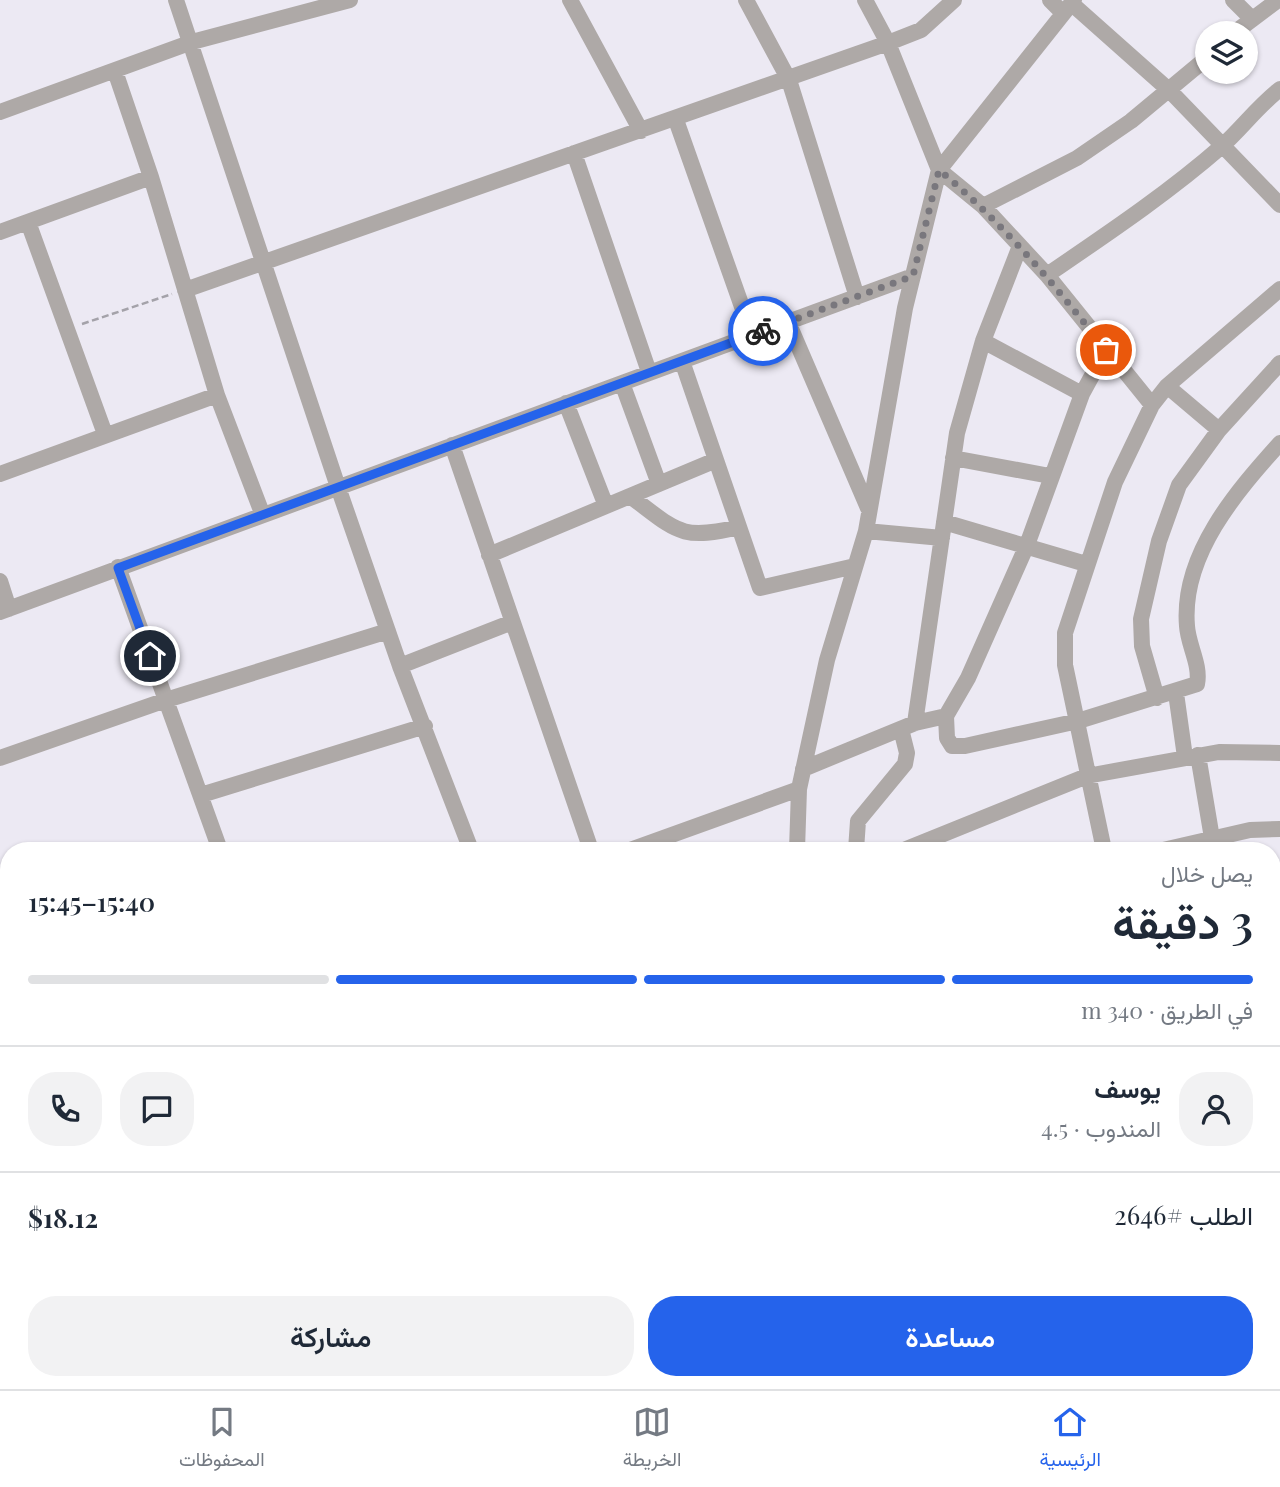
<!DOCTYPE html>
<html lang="ar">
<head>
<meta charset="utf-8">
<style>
	body { margin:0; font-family:"Playfair Display",Vazirmatn,serif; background:#f2f2f3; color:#1f2937; direction:rtl; height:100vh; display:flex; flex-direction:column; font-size:26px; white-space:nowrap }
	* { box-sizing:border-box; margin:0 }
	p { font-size:23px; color:#747a83 }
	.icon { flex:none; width:38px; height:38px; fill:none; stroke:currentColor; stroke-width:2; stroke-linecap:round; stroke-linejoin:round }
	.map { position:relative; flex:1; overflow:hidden; direction:ltr }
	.drawer { position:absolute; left:0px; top:842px; width:1281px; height:548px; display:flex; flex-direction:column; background:#fff; border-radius:28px 28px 0 0; box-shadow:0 2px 5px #0004; direction:rtl }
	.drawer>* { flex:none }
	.controls { position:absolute; left:1195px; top:21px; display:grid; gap:14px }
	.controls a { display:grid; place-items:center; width:63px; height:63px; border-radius:50%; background:#fff; box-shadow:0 2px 5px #0004; font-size:35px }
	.pin { position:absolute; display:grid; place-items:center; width:60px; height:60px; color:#fff; margin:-30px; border:4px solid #fff; border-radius:50%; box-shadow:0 2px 7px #0007 }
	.courier { position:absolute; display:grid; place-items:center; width:70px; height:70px; margin:-35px; border:5px solid #2563eb; border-radius:50%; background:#fff; color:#222; box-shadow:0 2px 9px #0007 }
	.overview em { font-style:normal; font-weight:600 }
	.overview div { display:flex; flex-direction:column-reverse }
	.overview { display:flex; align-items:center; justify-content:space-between; height:119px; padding:0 28px }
	h1 { font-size:46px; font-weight:600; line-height:52px }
	.bar { display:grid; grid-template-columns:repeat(4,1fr); gap:10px 7px; align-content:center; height:84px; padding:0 28px }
	.bar i { height:9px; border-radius:5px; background:#e0e1e3 }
	.bar .current { background:#2563eb }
	.bar p { grid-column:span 4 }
	.line { display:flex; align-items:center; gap:18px; padding:0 28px; border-top:2px solid #e0e1e3 }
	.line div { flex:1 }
	.round { display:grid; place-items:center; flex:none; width:74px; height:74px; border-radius:28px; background:#f2f2f3 }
	.action { display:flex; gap:14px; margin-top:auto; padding:14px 28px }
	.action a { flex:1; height:80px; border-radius:28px; background:#2563eb; color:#fff; font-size:28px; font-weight:600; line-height:80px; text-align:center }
	.action a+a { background:#f2f2f3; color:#1f2937 }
	.menu { display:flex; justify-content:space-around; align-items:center; height:98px; border-top:2px solid #e0e1e3; background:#fff; font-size:19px; color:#747a83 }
	.menu a { display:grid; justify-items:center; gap:4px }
	.menu .current { color:#2563eb }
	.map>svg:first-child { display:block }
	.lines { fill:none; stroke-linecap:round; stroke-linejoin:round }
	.path { stroke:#a4a2a9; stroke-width:2.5; stroke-dasharray:7 3.5; stroke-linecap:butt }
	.minor { stroke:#aea9a7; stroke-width:16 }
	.done { stroke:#79777d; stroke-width:7; stroke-dasharray:0 12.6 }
	.route { stroke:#2563eb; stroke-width:9 }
</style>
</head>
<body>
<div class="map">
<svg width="1280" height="1389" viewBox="0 0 1280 1389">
	<rect width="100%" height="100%" fill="#ece9f3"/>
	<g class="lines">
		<!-- path -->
		<path class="path" d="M82,324L172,294"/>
		<!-- minor -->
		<path class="minor" d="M176,0L338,487L400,666L471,850
			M570,0L641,131
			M746,0L789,80L857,297
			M865,0L888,43L939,170L983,206L1047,275L1152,405
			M1050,0L1063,13
			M1233,0L1251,18
			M1071,3L1170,91L1280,205
			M1234,33L1278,0
			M115,71L151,177L217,395L262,513
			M0,112L192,42L350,0
			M676,120L752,335
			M574,153L649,372
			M983,206L1077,158L1131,121L1208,57
			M28,222L105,434
			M0,232L151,177
			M1047,275C1107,234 1167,194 1222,146C1242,128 1258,106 1280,89
			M185,290L888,43L921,30L954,0
			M788,322L868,508
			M983,341L1082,394
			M1106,350L1082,394L1027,545L968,678L946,716L947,738L952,746H965L1078,721L1197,684C1201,665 1188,645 1187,626C1181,555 1236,492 1280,443
			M682,361L760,588L855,566
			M622,383L659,484
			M1167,386L1219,430
			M566,403L606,506
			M452,445L591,850
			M953,458L1050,476
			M0,474L217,395
			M630,496C677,531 680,541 739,527
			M944,522L1086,564
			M866,531L942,538
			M489,555L716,460
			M118,567L220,850
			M0,581L9,609
			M0,612L913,276
			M400,666L510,623
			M1176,693L1185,757
			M1157,698L1142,646L1141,619L1159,541L1179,485L1219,430L1280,363
			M915,723L957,433L983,341L1020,246
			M1198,755L1214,850
			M0,758L166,700L388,631
			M803,769L915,723L946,716
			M201,795L425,726
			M630,850L799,789
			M797,850L799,789L827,660L866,531L905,308L939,170L1074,0
			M856,850L858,821L905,764L907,753L901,729
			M904,850L1087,776L1219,752L1280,753
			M1104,850L1065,665V633L1115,482L1152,405L1167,386L1280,289
			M1163,850L1250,830L1280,829
			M1272,882L1280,881
			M0,1014L9,1043
			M0,1092L9,1089
			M1272,1307L1280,1301
			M491,1389L504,1381
			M631,1389L637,1381
			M812,1389L819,1381
			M850,1389L855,1381
			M1159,1389L1170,1381"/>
	</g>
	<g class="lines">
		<!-- done -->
		<path class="done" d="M763,331L913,276L939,170C1003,223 1055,285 1106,350"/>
		<!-- route -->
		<path class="route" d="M150,656L118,568L763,331"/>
	</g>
</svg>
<div class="controls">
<a><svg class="icon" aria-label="layers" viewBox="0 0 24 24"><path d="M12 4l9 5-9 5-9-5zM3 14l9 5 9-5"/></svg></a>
</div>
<div class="pin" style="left:1106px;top:350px;background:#ea580c"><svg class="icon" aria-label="bag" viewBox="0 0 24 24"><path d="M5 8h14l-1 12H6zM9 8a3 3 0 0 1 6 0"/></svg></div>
<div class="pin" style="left:150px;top:656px;background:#1f2937"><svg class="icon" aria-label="home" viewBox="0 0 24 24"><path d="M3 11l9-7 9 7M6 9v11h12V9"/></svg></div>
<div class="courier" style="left:763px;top:331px"><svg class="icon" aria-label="bike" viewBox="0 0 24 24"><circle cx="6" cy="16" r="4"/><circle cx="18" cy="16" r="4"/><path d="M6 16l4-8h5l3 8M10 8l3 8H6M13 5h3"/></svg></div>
<section class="drawer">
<div class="overview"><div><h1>3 دقيقة</h1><p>يصل خلال</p></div><em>15:40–15:45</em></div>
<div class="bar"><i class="current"></i><i class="current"></i><i class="current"></i><i></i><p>في الطريق · 340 m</p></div>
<div class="line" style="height:126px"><a class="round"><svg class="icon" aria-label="person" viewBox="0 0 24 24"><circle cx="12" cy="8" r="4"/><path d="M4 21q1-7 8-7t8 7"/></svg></a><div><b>يوسف</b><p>المندوب · 4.5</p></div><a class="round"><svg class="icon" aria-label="chat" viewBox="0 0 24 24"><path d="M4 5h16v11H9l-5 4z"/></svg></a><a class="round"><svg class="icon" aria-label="phone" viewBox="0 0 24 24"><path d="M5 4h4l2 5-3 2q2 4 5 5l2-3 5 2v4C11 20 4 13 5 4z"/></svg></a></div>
<div class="line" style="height:91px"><div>الطلب #2646</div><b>$18.12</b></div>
<div class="action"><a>مساعدة</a><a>مشاركة</a></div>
</section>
</div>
<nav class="menu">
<a class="current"><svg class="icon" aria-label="home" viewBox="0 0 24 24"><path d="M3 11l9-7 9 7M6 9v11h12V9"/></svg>الرئيسية</a>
<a><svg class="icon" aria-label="map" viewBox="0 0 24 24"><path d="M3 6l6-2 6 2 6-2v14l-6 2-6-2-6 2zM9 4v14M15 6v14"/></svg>الخريطة</a>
<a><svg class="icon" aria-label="saved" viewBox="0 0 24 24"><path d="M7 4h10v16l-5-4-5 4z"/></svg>المحفوظات</a>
</nav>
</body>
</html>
